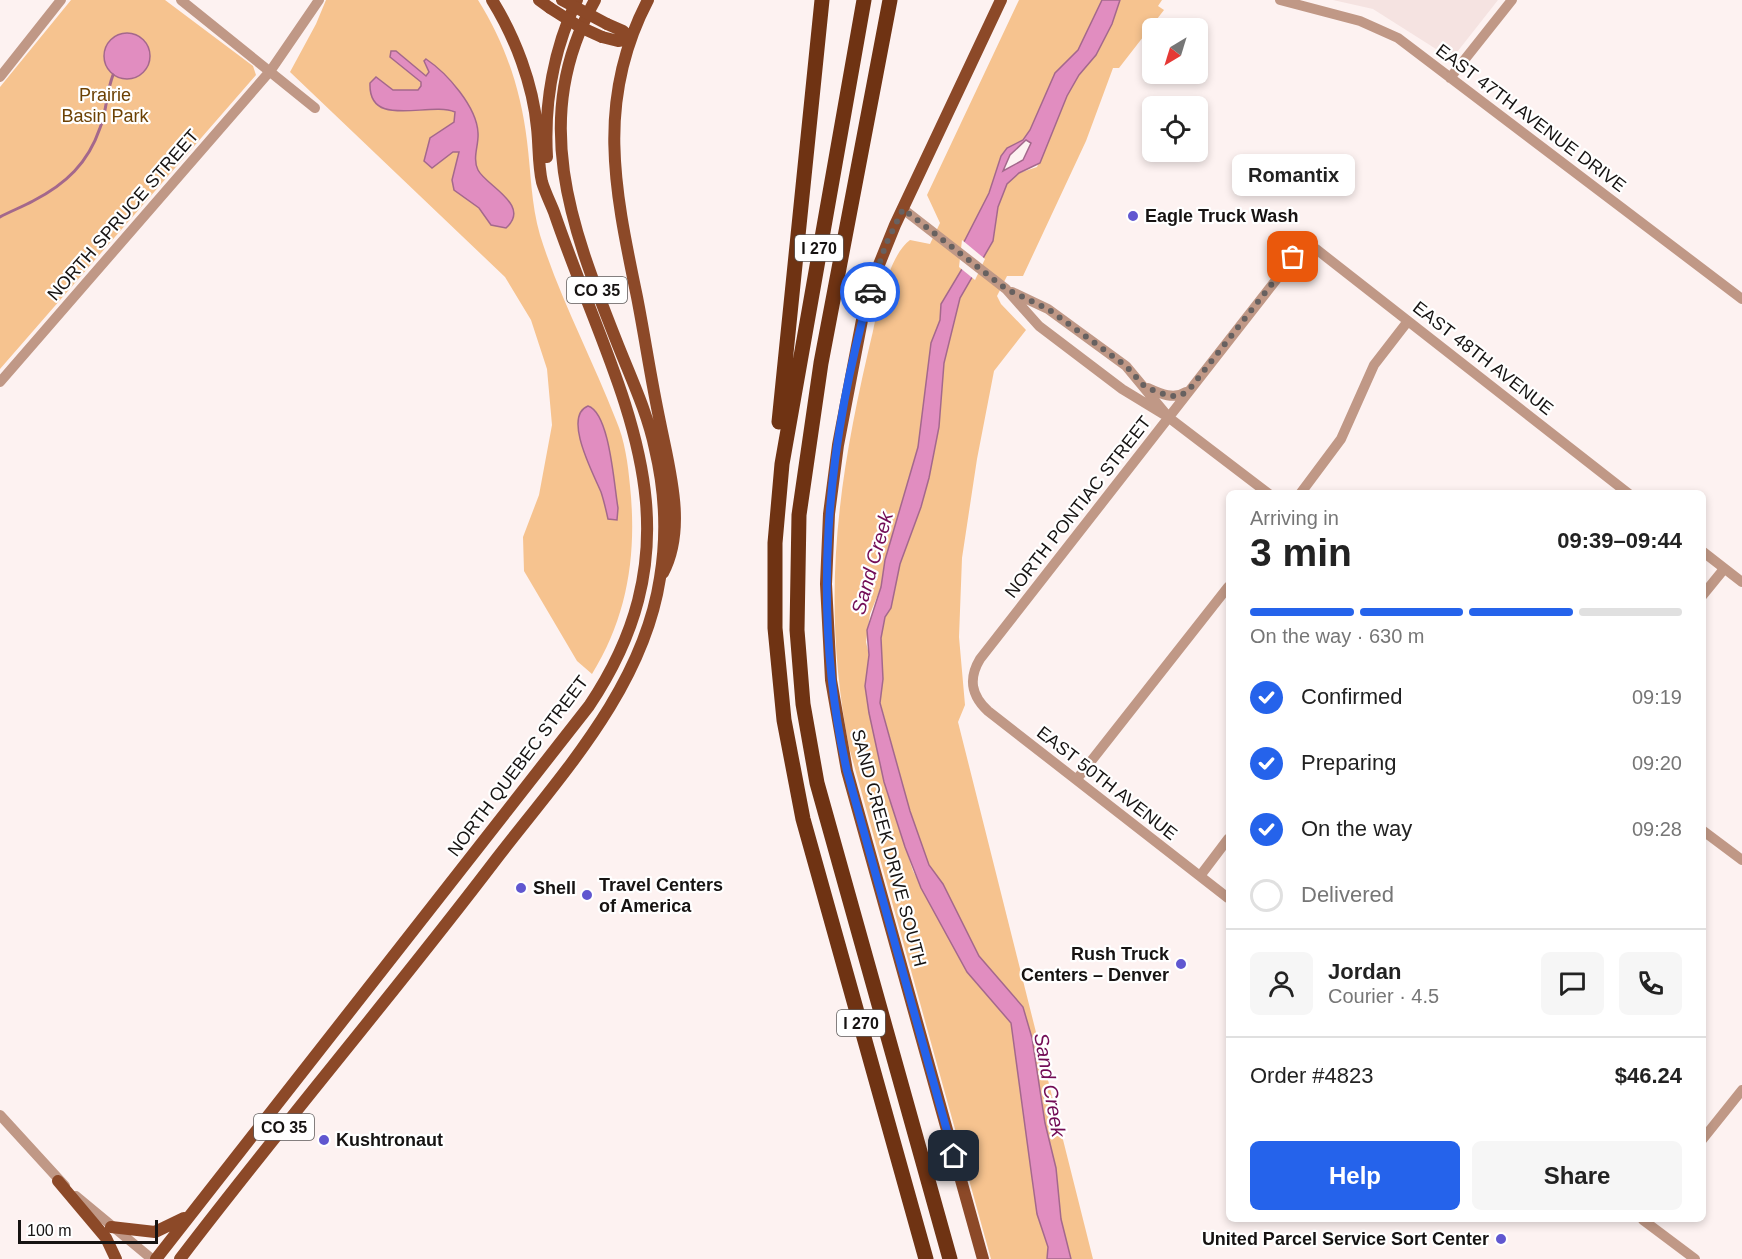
<!DOCTYPE html>
<html lang="en">
<head>
<meta charset="utf-8">
<style>
	body { margin:0; font-family:Helvetica,sans-serif; background:#f6f6f6; color:#222; height:100vh; display:flex; flex-direction:column; font-size:22px; white-space:nowrap }
	* { box-sizing:border-box; margin:0 }
	p { font-size:20px; color:#767676 }
	.icon { flex:none; width:33px; height:33px; fill:none; stroke:currentColor; stroke-width:2; stroke-linecap:round; stroke-linejoin:round }
	.map { position:relative; flex:1; overflow:hidden }
	.side { position:absolute; left:1226px; top:490px; width:480px; height:732px; display:flex; flex-direction:column; background:#fff; border-radius:9px; box-shadow:0 3px 9px #0003 }
	.side>* { flex:none }
	.needle { width:39px; rotate:218deg }
	.tools { position:absolute; left:1142px; top:18px; display:grid; gap:12px }
	.tools a { display:grid; place-items:center; width:66px; height:66px; border-radius:9px; background:#fff; box-shadow:0 3px 9px #0003; font-size:30px }
	.scale { position:absolute; left:18px; bottom:15px; width:140px; box-sizing:border-box; padding-left:6px; border:3px solid #161312; border-top:0; font-size:16px; line-height:21px; white-space:nowrap; color:#161312; -webkit-text-stroke:4px #fff; paint-order:stroke }
	.pin { position:absolute; display:grid; place-items:center; width:51px; height:51px; color:#fff; margin:-26px; border-radius:12px; box-shadow:0 3px 9px #0006 }
	.courier { position:absolute; display:grid; place-items:center; width:60px; height:60px; margin:-30px; border:4px solid #2563eb; border-radius:50%; background:#fff; color:#222; box-shadow:0 2px 8px #0007 }
	.bubble { position:absolute; height:42px; border-radius:9px; background:#fff; box-shadow:0 3px 9px #0003; font-size:20px; font-weight:700; line-height:42px; text-align:center }
	.head em { font-style:normal; font-weight:700 }
	.head div { display:flex; flex-direction:column-reverse }
	.head { display:flex; align-items:center; justify-content:space-between; height:102px; padding:0 24px }
	h1 { font-size:39px; font-weight:700; line-height:45px }
	.bar { display:grid; grid-template-columns:repeat(4,1fr); gap:9px 6px; align-content:center; height:72px; padding:0 24px }
	.bar i { height:8px; border-radius:4px; background:#e0e0e0 }
	.bar .on { background:#2563eb }
	.bar p { grid-column:span 4 }
	.line { display:flex; align-items:center; gap:15px; padding:0 24px; border-top:2px solid #e0e0e0 }
	.line div { flex:1 }
	.round { display:grid; place-items:center; flex:none; width:63px; height:63px; border-radius:9px; background:#f6f6f6 }
	ol { padding:0 24px; list-style:none }
	li { display:flex; align-items:center; gap:18px; height:66px }
	li p { margin-inline-start:auto }
	li .icon { padding:6px; border-radius:50%; background:#2563eb; color:#fff; stroke-width:4 }
	li:last-child { color:#767676 }
	li i { width:33px; height:33px; border:3px solid #e0e0e0; border-radius:50% }
	.cta { display:flex; gap:12px; margin-top:auto; padding:12px 24px }
	.cta a { flex:1; height:69px; border-radius:9px; background:#2563eb; color:#fff; font-size:24px; font-weight:700; line-height:69px; text-align:center }
	.cta a+a { background:#f6f6f6; color:#222 }
	.map>svg:first-child { display:block }
	.built { fill:#f5e3e1 }
	.green { fill:#f6c38f }
	.water { fill:#e18dc0; stroke:#a4688c; stroke-width:1.5; fill-rule:evenodd }
	.pier { fill:#fdf2f1 }
	.lines { fill:none; stroke-linecap:round; stroke-linejoin:round }
	.stream { stroke:#a4688c; stroke-width:3 }
	.minor { stroke:#c09886; stroke-width:10 }
	.major { stroke:#8c4928; stroke-width:12 }
	.highway { stroke:#6f3313; stroke-width:15 }
	.major-bridge { stroke:#8c4928; stroke-width:12 }
	.done { stroke:#676160; stroke-width:6; stroke-dasharray:0 10.8 }
	.route { stroke:#2563eb; stroke-width:8 }
	.poi-dot { fill:#6057d0; stroke:#fff; stroke-width:2 }
	.labels { text-anchor:middle; dominant-baseline:central; stroke-width:4.5; stroke-linejoin:round; paint-order:stroke }
	.shield { fill:#fff; stroke:#5c5a59; stroke-width:1.5 }
	.shield-label { font-size:16px; font-weight:bold; fill:#161312 }
	.park-label { font-size:18px; fill:#6c4104; stroke:#fff }
	.street-label { font-size:18px; fill:#161312; stroke:#fff }
	.poi-label { font-size:18px; font-weight:bold; fill:#161312; stroke:#fff; text-anchor:start }
	.water-label { font-size:20px; font-style:italic; fill:#720c55; stroke:#fff }
</style>
</head>
<body>
<div class="map">
<svg width="1742" height="1259" viewBox="0 0 1742 1259">
	<rect width="100%" height="100%" fill="#fdf2f1"/>
	<!-- built -->
	<path class="built" d="M1333,0H1498L1450,61L1436,49L1373,9Z"/>
	<!-- green -->
	<path class="green" d="M71,0H165L253,66L256,75L0,369V87Z
		M326,0H478C505,43 521,90 527,141C531,172 531,204 540,235C560,299 592,358 616,420C625,441 628,464 630,486C637,553 628,616 592,674L577,661L524,571L523,537L539,495L552,425L547,369L531,320L505,277L290,72L316,24Z
		M1019,0H1102L1078,50L1055,73L1030,130L1023,140L1001,156L989,193L964,242L962,269L941,304L940,320L931,343L918,447L885,560L881,587L870,614L866,642L869,655L865,686L869,713L884,782L913,871L967,972L1011,1023L1032,1178L1037,1214L1048,1247L1047,1259H991L849,747C820,597 838,478 873,331C878,307 890,254 910,240L930,244L940,223L927,195Z
		M1120,0H1162L1158,6L1164,10L1119,68H1113L1086,141L1023,276H1007L997,296L1001,304L1026,330L994,371L977,459L962,558L959,637L965,705L958,722L1093,1259H1071L1061,1219L1056,1168L1045,1123L1032,1038L1023,1007L979,956L943,884L929,865L910,811L880,702L883,679L881,638L885,617L891,608L900,564L921,507L929,478L939,427L944,363L960,298L993,241L998,207L1007,184L1019,173L1037,167L1067,96L1079,75L1096,55L1112,24Z"/>
	<!-- water -->
	<path class="water" d="M1102,0H1120L1112,24L1096,55L1079,75L1067,96L1040,163L1019,173L1007,184L998,207L993,241L960,298L944,363L939,427L929,478L921,507L900,564L891,608L885,617L881,638L883,679L880,703L910,811L929,865L943,884L979,956L1023,1007L1032,1038L1045,1123L1056,1168L1061,1219L1071,1259H1047L1048,1247L1037,1214L1032,1178L1011,1023L967,972L921,888L905,847L884,782L869,713L865,686L869,655L867,630L881,587L885,560L918,447L931,343L940,320L941,304L962,269L964,242L989,193L1001,156L1007,148L1023,140L1030,130L1055,73L1078,50ZM1026,140L1031,143L1023,160L1003,171L1010,155Z
		M104 56a23 23 0 1 1 46 0a23 23 0 1 1-46 0Z
		M391,51H396L426,76L429,72L424,61L426,59C447,73 477,107 478,133C479,145 472,158 478,170C486,186 532,205 506,228L491,225L479,208L454,190L452,180L459,152H453L432,168L424,161L430,138L454,122L455,112C429,101 368,130 370,83L376,77L393,90H418L421,86V82L390,57Z
		M588,406C610,413 614,486 618,508L617,520L608,519C606,510 604,501 601,492C594,475 562,416 588,406Z"/>
	<!-- pier -->
	<path class="pier" d="M962,240L985,259L975,280L959,267Z"/>
	<g class="lines">
		<!-- stream -->
		<path class="stream" d="M0,217C11,211 22,207 33,201C66,184 88,163 100,128C107,111 106,93 113,75"/>
		<!-- minor -->
		<path class="minor" d="M181,0L315,108
			M1280,0L1360,21L1398,38L1742,299
			M0,77L61,0
			M1450,78L1512,0
			M903,209L1006,289L1039,326L1122,389L1168,417L1269,494
			M1012,292L1048,309L1126,366L1165,413
			M0,382L271,70L319,0
			M1148,388C1161,394 1174,400 1186,392
			M1300,494L1341,439L1374,365L1408,321
			M1702,551L1742,582
			M1702,596L1724,569
			M1077,779L1228,587
			M1702,830L1742,860
			M1200,876L1228,839
			M1228,898L988,711C971,695 968,679 980,659L1294,257L1303,250L1316,249L1629,494
			M0,1115L65,1186
			M1702,1140L1742,1090
			M76,1196L152,1259
			M1643,1220L1695,1259"/>
		<!-- major -->
		<path class="major" d="M539,0L550,8
			M648,0C595,101 615,191 637,297C645,338 651,380 660,422C669,468 687,528 663,573
			M607,24L623,31L630,39
			M602,37L618,41L630,39
			M547,157C544,103 554,48 577,0
			M58,1181L106,1238L116,1259
			M111,1227L155,1232L184,1218
			M156,1259L589,706C710,526 614,389 554,212C550,202 545,192 542,182C538,165 539,145 537,128C533,84 515,37 492,0
			M180,1259C282,1125 392,996 494,862C560,776 643,689 660,578C667,536 665,491 655,449C647,411 630,376 616,340C571,226 529,118 595,0
			M983,1259L847,771L831,680L826,584L829,514L838,445L862,320L874,277L895,225L1001,0"/>
		<!-- highway -->
		<path class="highway" d="M864,0L782,464L775,543V628L784,720L803,819L926,1259
			M890,0L821,363L799,515L797,630L803,704L817,783L950,1259
			M779,422L822,0"/>
		<!-- major-bridge -->
		<path class="major-bridge" d="M562,0L607,24
			M550,8L580,27L602,37"/>
	</g>
	<g class="lines">
		<!-- done -->
		<path class="done" d="M870,292L886,244L903,209L1006,289L1048,309L1103,349L1126,366L1145,387L1169,396H1180L1189,390L1293,257"/>
		<!-- route -->
		<path class="route" d="M870,292C826,447 811,613 847,771L954,1156"/>
	</g>
	<!-- markers -->
	<g class="poi-dot">
		<circle cx="1133" cy="216" r="6"/>
		<circle cx="521" cy="888" r="6"/>
		<circle cx="587" cy="895" r="6"/>
		<circle cx="1181" cy="964" r="6"/>
		<circle cx="324" cy="1140" r="6"/>
		<circle cx="1501" cy="1239" r="6"/>
	</g>
	<g class="labels">
		<!-- shield labels -->
		<g class="shield">
			<rect x="795" y="235" width="48" height="26" rx="4.5"/>
			<rect x="567" y="277" width="60" height="26" rx="4.5"/>
			<rect x="837" y="1010" width="48" height="26" rx="4.5"/>
			<rect x="254" y="1114" width="60" height="26" rx="4.5"/>
		</g>
		<g class="shield-label">
			<text x="819" y="248">I 270</text>
			<text x="597" y="290">CO 35</text>
			<text x="861" y="1023">I 270</text>
			<text x="284" y="1127">CO 35</text>
		</g>
		<!-- park labels -->
		<g class="park-label">
			<text x="105" y="95">Prairie<tspan x="105" dy="21">Basin Park</tspan></text>
		</g>
		<!-- street labels -->
		<g class="street-label">
			<text transform="translate(1531 118) rotate(37)">EAST 47TH AVENUE DRIVE</text>
			<text transform="translate(123 215) rotate(-49)">NORTH SPRUCE STREET</text>
			<text transform="translate(1483 358) rotate(38)">EAST 48TH AVENUE</text>
			<text transform="translate(1078 507) rotate(-52)">NORTH PONTIAC STREET</text>
			<text transform="translate(518 766) rotate(-53)">NORTH QUEBEC STREET</text>
			<text transform="translate(1107 783) rotate(38)">EAST 50TH AVENUE</text>
			<text transform="translate(889 848) rotate(75)">SAND CREEK DRIVE SOUTH</text>
		</g>
		<!-- poi labels -->
		<g class="poi-label">
			<text x="1145" y="216">Eagle Truck Wash</text>
			<text x="599" y="885">Travel Centers<tspan x="599" dy="21">of America</tspan></text>
			<text x="533" y="888">Shell</text>
			<text x="1169" y="954" text-anchor="end">Rush Truck<tspan x="1169" dy="21">Centers – Denver</tspan></text>
			<text x="336" y="1140">Kushtronaut</text>
			<text x="1489" y="1239" text-anchor="end">United Parcel Service Sort Center</text>
		</g>
		<!-- water labels -->
		<g class="water-label">
			<text transform="translate(872 563) rotate(-74)">Sand Creek</text>
			<text transform="translate(1050 1085) rotate(80)">Sand Creek</text>
		</g>
	</g>
</svg>
<div class="tools">
<a><svg class="needle" viewBox="-14 -14 28 28"><path d="M0-13l5 13h-10z" fill="#e53935"/><path d="M0 13l5-13h-10z" fill="#767676"/></svg></a>
<a><svg class="icon" aria-label="locate" viewBox="0 0 24 24"><circle cx="12" cy="12" r="6"/><path d="M12 2v4M12 18v4M2 12h4M18 12h4"/></svg></a>
</div>
<div class="scale">100 m</div>
<div class="pin" style="left:1293px;top:257px;background:#ea580c"><svg class="icon" aria-label="bag" viewBox="0 0 24 24"><path d="M5 8h14l-1 12H6zM9 8a3 3 0 0 1 6 0"/></svg></div>
<div class="pin" style="left:954px;top:1156px;background:#1f2937"><svg class="icon" aria-label="home" viewBox="0 0 24 24"><path d="M3 11l9-7 9 7M6 9v11h12V9"/></svg></div>
<div class="courier" style="left:870px;top:292px"><svg class="icon" aria-label="car" viewBox="0 0 24 24"><path d="M5 17H2v-5l4-1 3-4h7l3 4 3 1v5h-3M9 17h6M6 11h13"/><circle cx="7" cy="17" r="2"/><circle cx="17" cy="17" r="2"/></svg></div>
<div class="bubble" style="left:1232px;top:154px;width:123px">Romantix</div>
<section class="side">
<div class="head"><div><h1>3 min</h1><p>Arriving in</p></div><em>09:39–09:44</em></div>
<div class="bar"><i class="on"></i><i class="on"></i><i class="on"></i><i></i><p>On the way · 630 m</p></div>
<ol>
<li><svg class="icon" aria-label="check" viewBox="0 0 24 24"><path d="M5 12l5 5 9-10"/></svg>Confirmed<p>09:19</p></li>
<li><svg class="icon" aria-label="check" viewBox="0 0 24 24"><path d="M5 12l5 5 9-10"/></svg>Preparing<p>09:20</p></li>
<li><svg class="icon" aria-label="check" viewBox="0 0 24 24"><path d="M5 12l5 5 9-10"/></svg>On the way<p>09:28</p></li>
<li><i></i>Delivered</li>
</ol>
<div class="line" style="height:108px"><a class="round"><svg class="icon" aria-label="person" viewBox="0 0 24 24"><circle cx="12" cy="8" r="4"/><path d="M4 21q1-7 8-7t8 7"/></svg></a><div><b>Jordan</b><p>Courier · 4.5</p></div><a class="round"><svg class="icon" aria-label="chat" viewBox="0 0 24 24"><path d="M4 5h16v11H9l-5 4z"/></svg></a><a class="round"><svg class="icon" aria-label="phone" viewBox="0 0 24 24"><path d="M5 4h4l2 5-3 2q2 4 5 5l2-3 5 2v4C11 20 4 13 5 4z"/></svg></a></div>
<div class="line" style="height:78px"><div>Order #4823</div><b>$46.24</b></div>
<div class="cta"><a>Help</a><a>Share</a></div>
</section>
</div>
</body>
</html>
